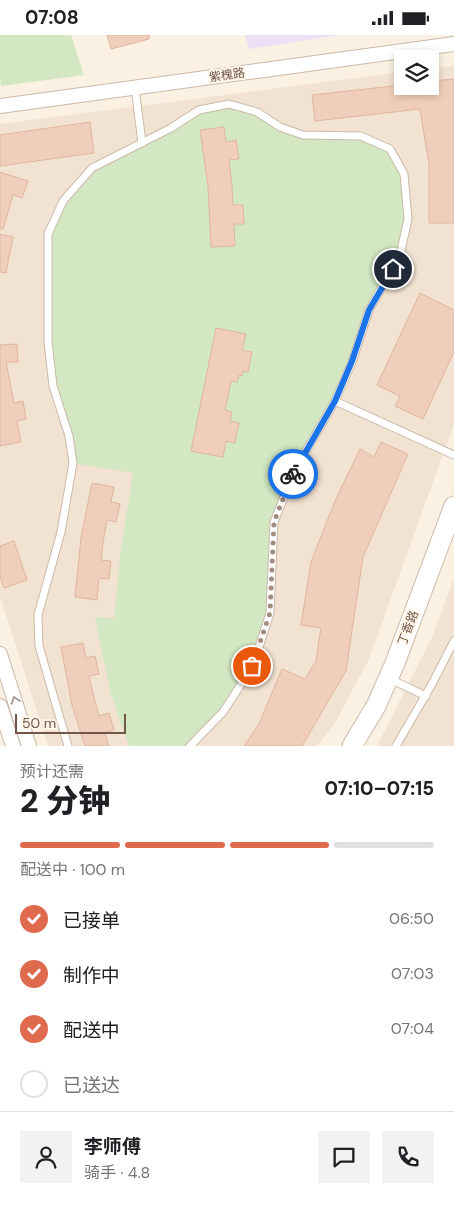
<!DOCTYPE html>
<html lang="zh">
<head>
<meta charset="utf-8">
<style>
	body { margin:0; font-family:"DM Sans","Noto Sans SC",sans-serif; background:#f2f2f2; color:#202124; height:100vh; display:flex; flex-direction:column; font-size:19px; white-space:nowrap }
	* { box-sizing:border-box; margin:0 }
	p { font-size:16px; color:#757577 }
	.icon { flex:none; width:28px; height:28px; fill:none; stroke:currentColor; stroke-width:2; stroke-linecap:round; stroke-linejoin:round }
	.map { position:relative; height:711px; overflow:hidden }
	.side { display:flex; flex-direction:column; background:#fff; flex:1 }
	.side>* { flex:none }
	.buttons { position:absolute; left:394px; top:15px; display:grid; gap:10px }
	.buttons a { display:grid; place-items:center; width:45px; height:45px; border-radius:0px; background:#fff; box-shadow:0 2px 8px #0003; font-size:25px }
	.scale { position:absolute; left:15px; bottom:12px; width:111px; box-sizing:border-box; padding-left:5px; border:2px solid #71574a; border-top:0; font-size:14px; line-height:18px; white-space:nowrap; color:#71574a; -webkit-text-stroke:4px #fef5e8; paint-order:stroke }
	.pin { position:absolute; display:grid; place-items:center; width:42px; height:42px; color:#fff; margin:-21px; border:2px solid #fff; border-radius:50%; box-shadow:0 1px 5px #0007 }
	.courier { position:absolute; display:grid; place-items:center; width:50px; height:50px; margin:-25px; border:4px solid #1a73e8; border-radius:50%; background:#fff; color:#222; box-shadow:0 1px 6px #0007 }
	.overview em { font-style:normal; font-weight:800 }
	.overview div { display:flex; flex-direction:column-reverse }
	.overview { display:flex; align-items:center; justify-content:space-between; height:85px; padding:0 20px }
	h1 { font-size:32px; font-weight:800; line-height:38px }
	.bar { display:grid; grid-template-columns:repeat(4,1fr); gap:8px 5px; align-content:center; height:60px; padding:0 20px }
	.bar i { height:6px; border-radius:4px; background:#e0e0e0 }
	.bar .active { background:#df6a4d }
	.bar p { grid-column:span 4 }
	.line { display:flex; align-items:center; gap:12px; padding:0 20px; border-top:1px solid #e0e0e0 }
	.line div { flex:1 }
	.round { display:grid; place-items:center; flex:none; width:52px; height:52px; border-radius:0px; background:#f2f2f2 }
	ol { padding:0 20px; list-style:none }
	li { display:flex; align-items:center; gap:15px; height:55px }
	li p { margin-inline-start:auto }
	li .icon { padding:5px; border-radius:50%; background:#df6a4d; color:#fff; stroke-width:4 }
	li:last-child { color:#757577 }
	li i { width:28px; height:28px; border:2px solid #e0e0e0; border-radius:50% }
	.status { display:flex; justify-content:space-between; align-items:center; height:35px; padding:0 25px; background:#fff; direction:ltr }
	.status svg { height:14px; fill:currentColor }
	.map>svg:first-child { display:block }
	.residential { fill:#f2e2d1 }
	.education { fill:#eedff7 }
	.green { fill:#d2e7c2 }
	.building { fill:#efcfbb; stroke:#e1b59d }
	.lines { fill:none; stroke-linecap:round; stroke-linejoin:round }
	.lane-casing { stroke:#cbb8aa; stroke-width:9 }
	.street-casing { stroke:#cbb8aa; stroke-width:16 }
	.secondary-casing { stroke:#d0baaa; stroke-width:21 }
	.lane { stroke:#fff; stroke-width:7 }
	.street { stroke:#fff; stroke-width:14 }
	.secondary { stroke:#fff; stroke-width:19 }
	.oneway { stroke:#aa9a92 }
	.done { stroke:#a18d7f; stroke-width:5; stroke-dasharray:0 9 }
	.route { stroke:#1a73e8; stroke-width:6 }
	.labels { text-anchor:middle; dominant-baseline:central; stroke-width:4; stroke-linejoin:round; paint-order:stroke }
	.street-label { font-size:12px; fill:#71574a; stroke:#fef5e8 }
</style>
</head>
<body>
<div class="status"><b>07:08</b><svg viewBox="0 0 49 12"><path d="M0 12V9h3v3zM5 12V6h3v6zM10 12V3h3v9zM15 12V0h3v12zM26 1h20v11H26zM47 4h2v5h-2z"/></svg></div>
<div class="map">
<svg width="454" height="711" viewBox="0 0 454 711">
	<rect width="100%" height="100%" fill="#fbf1e2"/>
	<!-- residential -->
	<path class="residential" d="M454,31V389L369,624L335,688L317,711H48L0,561V89L402,37V51H430V33Z
		M454,543V711H377L432,602Z"/>
	<!-- education -->
	<path class="education" d="M245,0H339L249,14Z"/>
	<!-- green -->
	<path class="green" d="M0,0H71L84,40L1,51L0,41Z
		M229,69L303,100L361,101L390,114L404,139L408,184L400,220L369,275L352,327L294,437L274,487L270,578L253,631L223,677L190,711H129L111,660L95,582L114,583L121,514L133,438L73,428L53,351L48,307V199L63,166L92,133L199,75Z"/>
	<!-- building -->
	<path class="building" d="M107,0H149V4L111,14Z
		M454,44V188H429V129L420,74L315,86L312,60L402,50V51H430V46Z
		M90,87L94,118L0,131V100Z
		M224,92L226,107L236,105L239,124L229,125L232,150L233,170H243L244,189H234L235,211L211,212L208,151L200,95Z
		M0,137L28,146L22,163L13,160L3,194H0Z
		M0,199L13,202L6,238L0,237Z
		M420,258L454,275V317L423,384L395,371L400,361L377,350Z
		M216,293L246,299L242,315L252,317L248,337L243,336L242,341L239,340L237,347L231,346L225,375L232,377L230,386L239,388L235,408L226,406L223,422L191,416Z
		M17,309L18,327H6L14,368L23,366L26,384L17,386L21,407L0,411V310Z
		M381,407L408,419L363,522L346,636L302,711H244L259,689L282,634L305,644L316,626L321,593L301,590L311,527L335,466L360,414L374,422Z
		M92,448L114,452L111,467L120,469L116,487L107,485L103,507L101,525L111,526L109,544L99,543L97,565L75,562L81,503Z
		M14,506L27,545L4,553L0,541V511Z
		M83,608L86,623L95,621L99,639L89,641L94,663L99,681L109,678L114,695L105,698L109,711H85L72,670L61,612Z"/>
	<g class="lines">
		<!-- lane casing -->
		<g class="lane-casing">
			<path id="lane" d="M135,52L142,108
				M335,366L454,420
				M390,644L426,661
				M68,711L39,611L38,580L61,497L73,428L69,401L53,351L48,307V199L63,166L92,133L171,93L199,75L229,69L257,77L280,92L303,100L361,101L390,114L404,139L408,184L400,220L369,275L352,327L335,366L294,437L274,487L270,578L253,631L223,677L190,711
				M396,711L432,649L454,606"/>
		</g>
		<!-- street casing -->
		<g class="street-casing">
			<path id="street" d="M0,71L454,9
				M0,619L29,711
				M0,671L13,711"/>
		</g>
		<!-- secondary casing -->
		<g class="secondary-casing">
			<path id="secondary" d="M352,711L376,671L395,628L454,471"/>
		</g>
		<!-- lane -->
		<use href="#lane" class="lane"/>
		<!-- street -->
		<use href="#street" class="street"/>
		<!-- secondary -->
		<use href="#secondary" class="secondary"/>
	</g>
	<!-- one-way arrows -->
	<defs><path id="oneway-chevron" d="M-2-3.5L2.5 0L-2 3.5" fill="none" stroke-width="1.6" stroke-linecap="round" stroke-linejoin="round" transform="scale(1.25)"/></defs>
	<use class="oneway" href="#oneway-chevron" transform="translate(15 665) rotate(-108)"/>
	<g class="lines">
		<!-- done -->
		<path class="done" d="M252,631L270,578L274,487L293,439"/>
		<!-- route -->
		<path class="route" d="M293,439L335,366L352,326L369,275L393,234"/>
	</g>
	<g class="labels">
		<!-- street labels -->
		<g class="street-label">
			<text transform="translate(227 40) rotate(-8)">紫槐路</text>
			<text transform="translate(408 593) rotate(-69)">丁香路</text>
		</g>
	</g>
</svg>
<div class="buttons">
<a><svg class="icon" aria-label="layers" viewBox="0 0 24 24"><path d="M12 4l9 5-9 5-9-5zM3 14l9 5 9-5"/></svg></a>
</div>
<div class="scale">50 m</div>
<div class="pin" style="left:252px;top:631px;background:#ea580c"><svg class="icon" aria-label="bag" viewBox="0 0 24 24"><path d="M5 8h14l-1 12H6zM9 8a3 3 0 0 1 6 0"/></svg></div>
<div class="pin" style="left:393px;top:234px;background:#1f2937"><svg class="icon" aria-label="home" viewBox="0 0 24 24"><path d="M3 11l9-7 9 7M6 9v11h12V9"/></svg></div>
<div class="courier" style="left:293px;top:439px"><svg class="icon" aria-label="bike" viewBox="0 0 24 24"><circle cx="6" cy="16" r="4"/><circle cx="18" cy="16" r="4"/><path d="M6 16l4-8h5l3 8M10 8l3 8H6M13 5h3"/></svg></div>
</div>
<section class="side">
<div class="overview"><div><h1>2 分钟</h1><p>预计还需</p></div><em>07:10–07:15</em></div>
<div class="bar"><i class="active"></i><i class="active"></i><i class="active"></i><i></i><p>配送中 · 100 m</p></div>
<ol>
<li><svg class="icon" aria-label="check" viewBox="0 0 24 24"><path d="M5 12l5 5 9-10"/></svg>已接单<p>06:50</p></li>
<li><svg class="icon" aria-label="check" viewBox="0 0 24 24"><path d="M5 12l5 5 9-10"/></svg>制作中<p>07:03</p></li>
<li><svg class="icon" aria-label="check" viewBox="0 0 24 24"><path d="M5 12l5 5 9-10"/></svg>配送中<p>07:04</p></li>
<li><i></i>已送达</li>
</ol>
<div class="line" style="height:90px"><a class="round"><svg class="icon" aria-label="person" viewBox="0 0 24 24"><circle cx="12" cy="8" r="4"/><path d="M4 21q1-7 8-7t8 7"/></svg></a><div><b>李师傅</b><p>骑手 · 4.8</p></div><a class="round"><svg class="icon" aria-label="chat" viewBox="0 0 24 24"><path d="M4 5h16v11H9l-5 4z"/></svg></a><a class="round"><svg class="icon" aria-label="phone" viewBox="0 0 24 24"><path d="M5 4h4l2 5-3 2q2 4 5 5l2-3 5 2v4C11 20 4 13 5 4z"/></svg></a></div>
</section>
</body>
</html>
